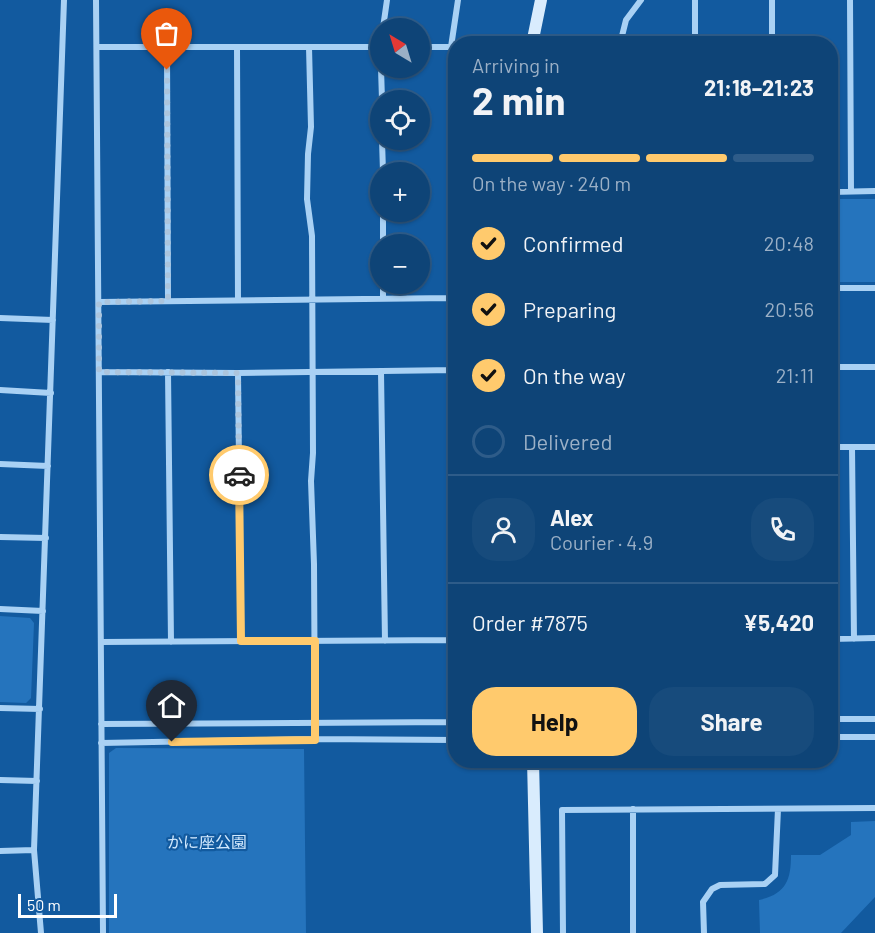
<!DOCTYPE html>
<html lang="en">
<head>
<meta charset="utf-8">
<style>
	body { margin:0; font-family:Barlow,"Noto Sans JP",sans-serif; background:#174b7c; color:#f1f3f6; height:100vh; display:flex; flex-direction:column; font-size:22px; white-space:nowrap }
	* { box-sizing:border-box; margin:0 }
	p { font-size:20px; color:#9bb0c6 }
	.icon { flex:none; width:33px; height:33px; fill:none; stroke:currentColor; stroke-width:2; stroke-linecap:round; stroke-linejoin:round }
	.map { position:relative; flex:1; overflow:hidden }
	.details { position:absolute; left:448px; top:36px; width:390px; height:732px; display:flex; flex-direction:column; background:#0e4477; border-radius:24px; box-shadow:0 2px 4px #0004,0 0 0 2px #2e5c89 }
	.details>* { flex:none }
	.needle { width:39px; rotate:322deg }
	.tools { position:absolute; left:370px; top:18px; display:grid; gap:12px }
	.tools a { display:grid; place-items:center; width:60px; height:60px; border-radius:50%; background:#0e4477; box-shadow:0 2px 4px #0004,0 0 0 2px #2e5c89; font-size:30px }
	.scale { position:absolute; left:18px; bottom:15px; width:99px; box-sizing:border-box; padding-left:6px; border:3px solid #fff; border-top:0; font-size:16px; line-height:21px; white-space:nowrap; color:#fff; -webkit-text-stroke:4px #125a9f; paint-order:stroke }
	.pin { position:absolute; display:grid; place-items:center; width:51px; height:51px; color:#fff; margin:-62px -26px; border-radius:50% 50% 50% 0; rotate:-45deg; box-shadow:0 0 6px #0007 }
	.pin .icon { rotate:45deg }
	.courier { position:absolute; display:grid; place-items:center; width:60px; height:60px; margin:-30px; border:4px solid #ffca6d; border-radius:50%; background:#fff; color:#222; box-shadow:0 2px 8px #0007 }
	.summary em { font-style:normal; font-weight:700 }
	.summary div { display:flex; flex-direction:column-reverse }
	.summary { display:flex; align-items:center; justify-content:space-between; height:102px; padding:0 24px }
	h1 { font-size:39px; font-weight:700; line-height:45px }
	.bar { display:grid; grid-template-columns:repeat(4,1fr); gap:9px 6px; align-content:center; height:72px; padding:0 24px }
	.bar i { height:8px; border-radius:4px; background:#2e5c89 }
	.bar .current { background:#ffca6d }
	.bar p { grid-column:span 4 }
	.line { display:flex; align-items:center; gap:15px; padding:0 24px; border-top:2px solid #2e5c89 }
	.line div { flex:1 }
	.round { display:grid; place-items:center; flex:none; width:63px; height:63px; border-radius:24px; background:#174b7c }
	ol { padding:0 24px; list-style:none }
	li { display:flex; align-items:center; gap:18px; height:66px }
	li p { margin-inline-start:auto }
	li .icon { padding:6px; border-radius:50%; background:#ffca6d; color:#111; stroke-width:4 }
	li:last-child { color:#9bb0c6 }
	li i { width:33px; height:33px; border:3px solid #2e5c89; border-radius:50% }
	.cta { display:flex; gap:12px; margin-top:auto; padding:12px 24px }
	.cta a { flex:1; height:69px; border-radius:24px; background:#ffca6d; color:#111; font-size:24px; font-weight:700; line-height:69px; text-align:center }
	.cta a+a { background:#174b7c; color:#f1f3f6 }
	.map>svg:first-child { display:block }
	.green { fill:#2574bd }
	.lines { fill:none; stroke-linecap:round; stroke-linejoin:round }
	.street { stroke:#a9d1f4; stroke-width:6 }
	.secondary { stroke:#d9ecfd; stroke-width:12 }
	.done { stroke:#acc5dd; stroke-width:6; stroke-dasharray:0 10.8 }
	.route { stroke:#ffca6d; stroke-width:8 }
	.labels { text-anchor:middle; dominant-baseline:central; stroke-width:4.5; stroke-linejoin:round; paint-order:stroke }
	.park-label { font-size:16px; fill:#d2e9fe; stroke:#125a9f }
</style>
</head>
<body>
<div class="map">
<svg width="875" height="933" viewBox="0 0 875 933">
	<rect width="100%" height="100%" fill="#125a9f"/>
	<!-- green -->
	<path class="green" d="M831,199H875V282H831Z
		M0,616L30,618L34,623L31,698L26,703L0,702Z
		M116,748L304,749L306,933H109V753Z
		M875,821V897L841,933H760L759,900C786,894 791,880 791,855H820L851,835V822Z"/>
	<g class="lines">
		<!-- street -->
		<path class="street" d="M96,0L103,933
			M695,0V44
			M772,0V44
			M850,0L851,191
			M383,28L387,0
			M381,44V63
			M620,44L626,20L641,0
			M97,47H381
			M167,47L168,301
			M237,47L238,300
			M309,47L311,127L308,154L307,199L312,236L313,453L311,481L314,564L315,739
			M420,47H451
			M381,68L382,100
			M382,140L383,172
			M831,192L875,191
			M383,212V244
			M383,284V299
			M831,288H875
			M99,302L452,298
			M0,318L53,320
			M831,367H875
			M99,372L238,373L455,370
			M168,372L171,642
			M381,372L385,641
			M238,373L241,641
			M0,390L51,393
			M831,447H875
			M852,447L854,639
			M0,464L48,466
			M0,537L46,538
			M0,609L43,611
			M831,639L875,638
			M101,642L454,640
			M0,708L40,709
			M831,719H875
			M101,724L456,722
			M831,737H875
			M455,740L451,47L458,0
			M101,743L315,739L456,740
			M0,780L37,781
			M633,809V933
			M0,851L34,850
			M41,933L34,850L64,0
			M563,933L562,810L875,808
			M704,933L703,902L712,889L720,885L765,884L775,875L778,809"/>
		<!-- secondary -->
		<path class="secondary" d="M532,44L541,0
			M533,760L537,933"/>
	</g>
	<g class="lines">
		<!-- done -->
		<path class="done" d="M167,70L168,301L99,302V372L238,373L239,475"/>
		<!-- route -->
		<path class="route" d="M172,742L315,740V641H241L239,475"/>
	</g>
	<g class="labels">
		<!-- park labels -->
		<g class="park-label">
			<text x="207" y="841">かに座公園</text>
		</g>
	</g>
</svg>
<div class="tools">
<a><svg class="needle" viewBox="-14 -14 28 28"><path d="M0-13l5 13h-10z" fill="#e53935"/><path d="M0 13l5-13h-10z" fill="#9bb0c6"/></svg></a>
<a><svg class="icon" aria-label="locate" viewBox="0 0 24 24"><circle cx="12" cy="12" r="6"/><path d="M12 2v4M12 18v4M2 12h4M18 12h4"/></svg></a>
<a>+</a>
<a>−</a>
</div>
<div class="scale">50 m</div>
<div class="pin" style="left:167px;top:70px;background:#ea580c"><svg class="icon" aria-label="bag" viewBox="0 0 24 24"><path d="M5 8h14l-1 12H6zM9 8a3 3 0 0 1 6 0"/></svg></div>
<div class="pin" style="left:172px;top:742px;background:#1f2937"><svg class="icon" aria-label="home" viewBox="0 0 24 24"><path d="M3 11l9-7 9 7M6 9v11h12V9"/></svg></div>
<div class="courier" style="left:239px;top:475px"><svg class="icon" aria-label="car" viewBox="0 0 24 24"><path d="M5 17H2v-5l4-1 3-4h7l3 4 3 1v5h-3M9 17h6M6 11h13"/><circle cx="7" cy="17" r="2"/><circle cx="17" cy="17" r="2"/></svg></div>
<section class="details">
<div class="summary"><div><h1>2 min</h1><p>Arriving in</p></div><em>21:18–21:23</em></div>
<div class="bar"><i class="current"></i><i class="current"></i><i class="current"></i><i></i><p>On the way · 240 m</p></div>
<ol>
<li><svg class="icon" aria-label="check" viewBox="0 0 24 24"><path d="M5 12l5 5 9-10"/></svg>Confirmed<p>20:48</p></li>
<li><svg class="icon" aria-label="check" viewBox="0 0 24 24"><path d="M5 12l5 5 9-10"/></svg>Preparing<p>20:56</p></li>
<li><svg class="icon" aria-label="check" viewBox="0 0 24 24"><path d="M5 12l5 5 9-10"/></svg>On the way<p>21:11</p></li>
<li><i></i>Delivered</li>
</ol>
<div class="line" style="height:108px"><a class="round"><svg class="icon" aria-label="person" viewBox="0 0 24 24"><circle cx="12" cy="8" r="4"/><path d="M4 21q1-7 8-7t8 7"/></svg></a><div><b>Alex</b><p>Courier · 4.9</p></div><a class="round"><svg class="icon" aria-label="phone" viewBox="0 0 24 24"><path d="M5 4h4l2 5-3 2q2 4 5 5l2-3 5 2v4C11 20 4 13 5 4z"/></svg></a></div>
<div class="line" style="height:78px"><div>Order #7875</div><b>¥5,420</b></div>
<div class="cta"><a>Help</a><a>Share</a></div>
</section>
</div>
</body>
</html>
